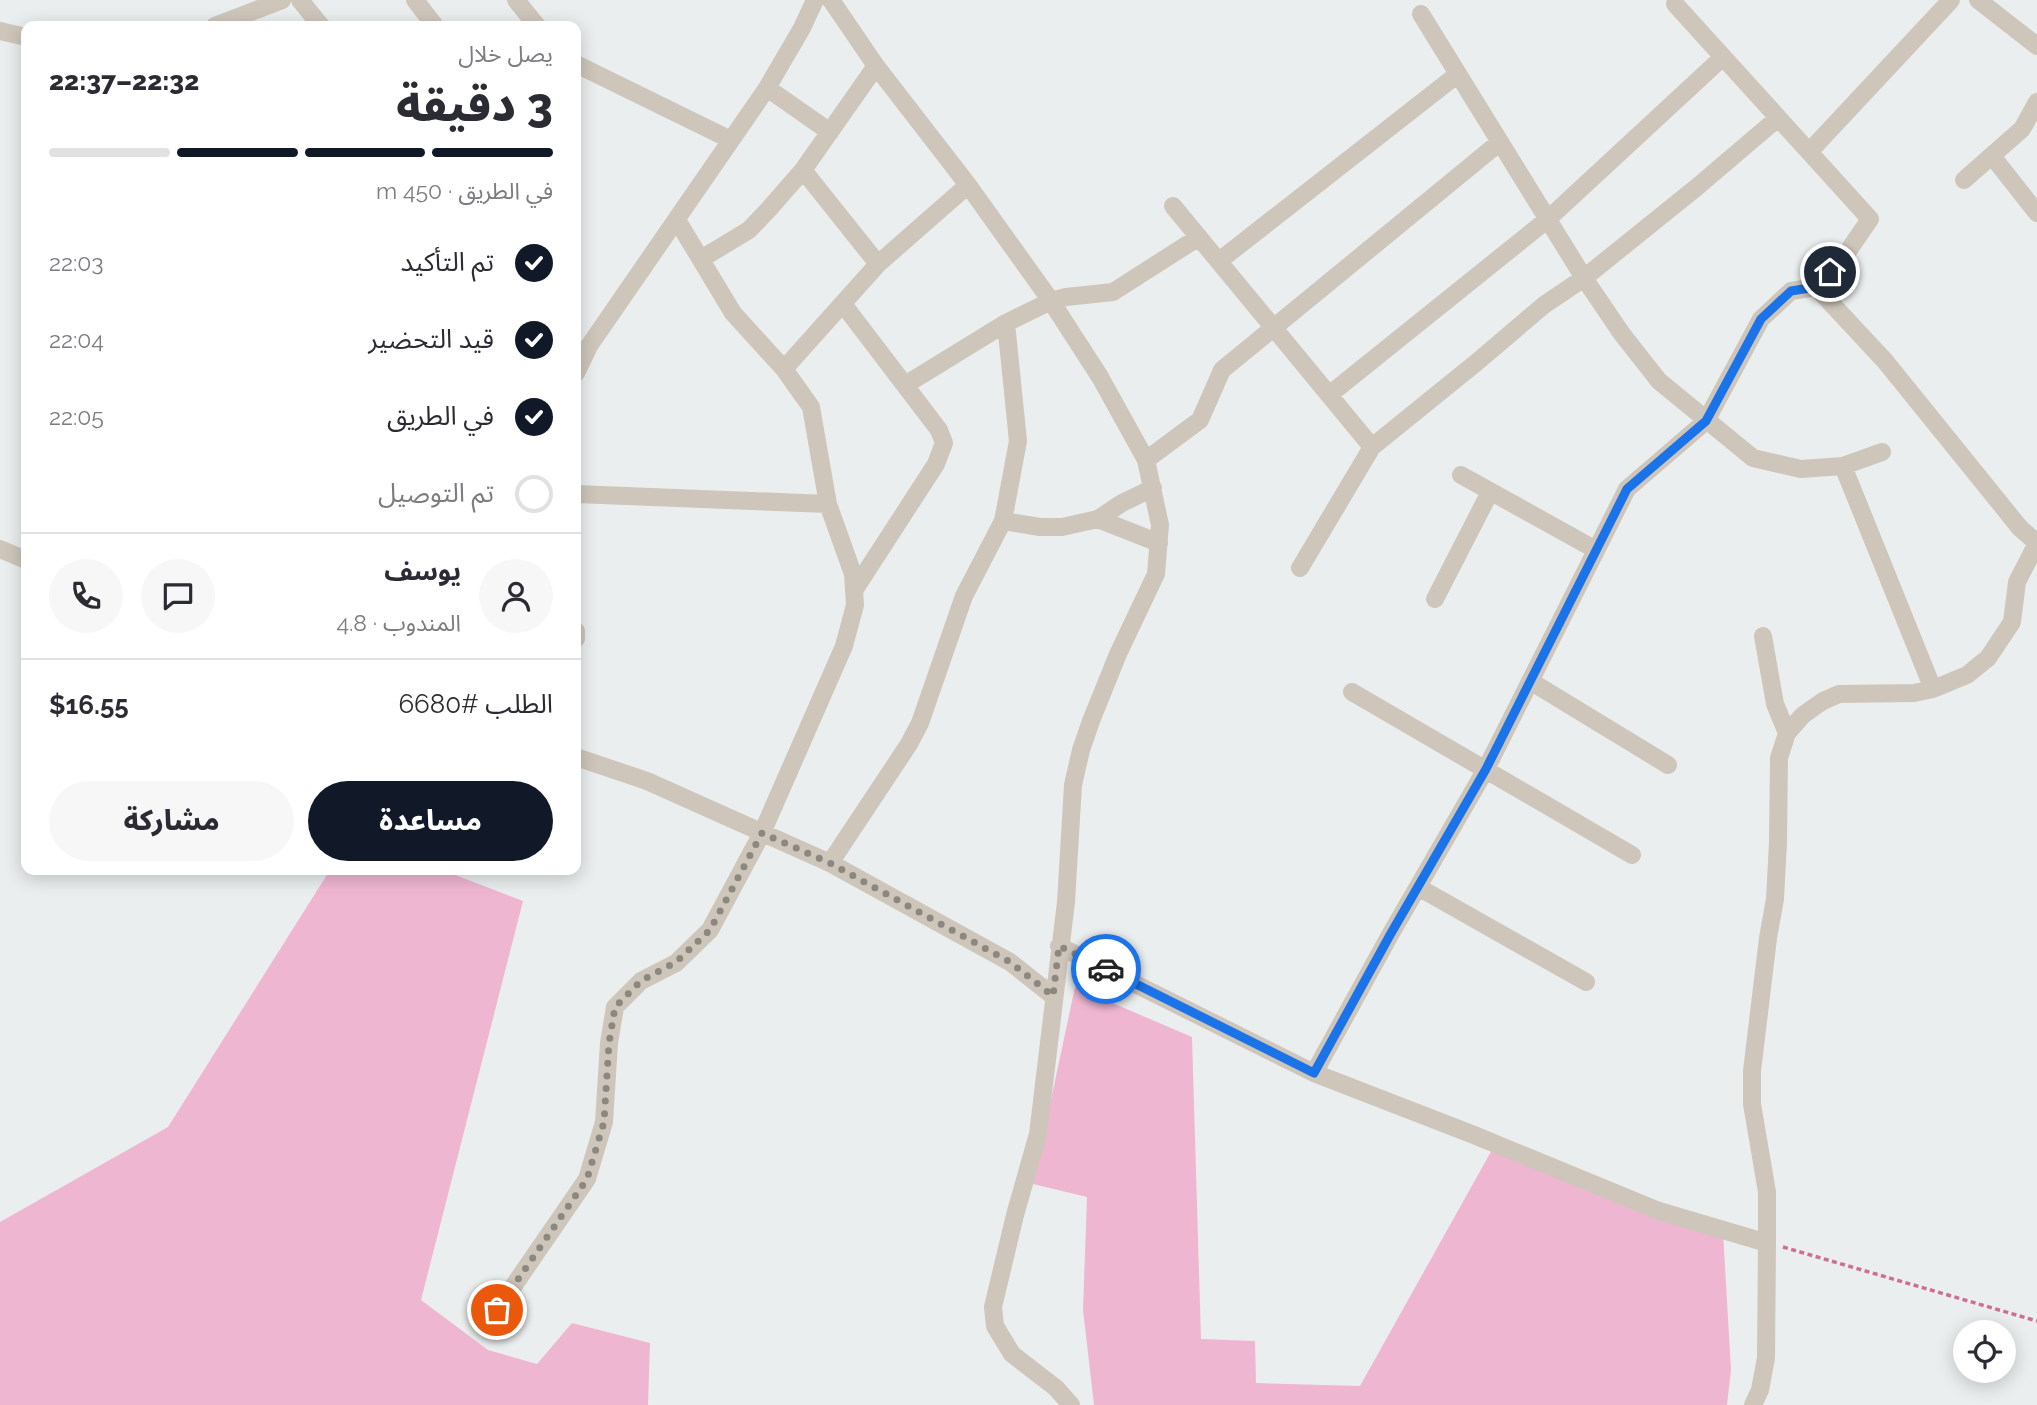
<!DOCTYPE html>
<html lang="ar">
<head>
<meta charset="utf-8">
<style>
	body { margin:0; font-family:Raleway,"Noto Sans Arabic",sans-serif; background:#f7f7f7; color:#2b2b33; direction:rtl; height:100vh; display:flex; flex-direction:column; font-size:26px; white-space:nowrap }
	* { box-sizing:border-box; margin:0 }
	p { font-size:23px; color:#7c7c81 }
	.icon { flex:none; width:38px; height:38px; fill:none; stroke:currentColor; stroke-width:2; stroke-linecap:round; stroke-linejoin:round }
	.map { position:relative; flex:1; overflow:hidden; direction:ltr }
	.drawer { position:absolute; left:21px; top:21px; width:560px; height:854px; display:flex; flex-direction:column; background:#fff; border-radius:14px; box-shadow:0 4px 18px #0003; direction:rtl }
	.drawer>* { flex:none }
	.fabs { position:absolute; left:1953px; top:1320px; display:grid; gap:14px }
	.fabs a { display:grid; place-items:center; width:63px; height:63px; border-radius:50%; background:#fff; box-shadow:0 4px 18px #0003; font-size:35px }
	.pin { position:absolute; display:grid; place-items:center; width:60px; height:60px; color:#fff; margin:-30px; border:4px solid #fff; border-radius:50%; box-shadow:0 2px 7px #0007 }
	.courier { position:absolute; display:grid; place-items:center; width:70px; height:70px; margin:-35px; border:5px solid #1a73e8; border-radius:50%; background:#fff; color:#222; box-shadow:0 2px 9px #0007 }
	.head em { font-style:normal; font-weight:800 }
	.head div { display:flex; flex-direction:column-reverse }
	.head { display:flex; align-items:center; justify-content:space-between; height:119px; padding:0 28px }
	h1 { font-size:46px; font-weight:800; line-height:52px }
	.bar { display:grid; grid-template-columns:repeat(4,1fr); gap:10px 7px; align-content:center; height:84px; padding:0 28px }
	.bar i { height:9px; border-radius:5px; background:#e1e1e2 }
	.bar .current { background:#111827 }
	.bar p { grid-column:span 4 }
	.line { display:flex; align-items:center; gap:18px; padding:0 28px; border-top:2px solid #e1e1e2 }
	.line div { flex:1 }
	.round { display:grid; place-items:center; flex:none; width:74px; height:74px; border-radius:37px; background:#f7f7f7 }
	ol { padding:0 28px; list-style:none }
	li { display:flex; align-items:center; gap:21px; height:77px }
	li p { margin-inline-start:auto }
	li .icon { padding:7px; border-radius:50%; background:#111827; color:#fff; stroke-width:4 }
	li:last-child { color:#7c7c81 }
	li i { width:38px; height:38px; border:4px solid #e1e1e2; border-radius:50% }
	.action { display:flex; gap:14px; margin-top:auto; padding:14px 28px }
	.action a { flex:1; height:80px; border-radius:42px; background:#111827; color:#fff; font-size:28px; font-weight:800; line-height:80px; text-align:center }
	.action a+a { background:#f7f7f7; color:#2b2b33 }
	.map>svg:first-child { display:block }
	.green { fill:#efb6d2 }
	.lines { fill:none; stroke-linecap:round; stroke-linejoin:round }
	.path { stroke:#cd6e92; stroke-width:3.5; stroke-dasharray:5 3.5; stroke-linecap:butt }
	.minor { stroke:#cec6bb; stroke-width:18 }
	.done { stroke:#8c877f; stroke-width:7; stroke-dasharray:0 12.6 }
	.route { stroke:#1a73e8; stroke-width:9 }
</style>
</head>
<body>
<div class="map">
<svg width="2037" height="1405" viewBox="0 0 2037 1405">
	<rect width="100%" height="100%" fill="#ebeeee"/>
	<!-- green -->
	<path class="green" d="M330,870H442L523,901L421,1300L488,1350L537,1364L572,1323L650,1343L648,1405H0V1222L168,1127Z
		M1075,987L1192,1037L1201,1339L1255,1341L1256,1383L1360,1386L1493,1148L1723,1232L1731,1370L1727,1405H1094L1083,1310L1087,1197L1033,1184Z"/>
	<g class="lines">
		<!-- path -->
		<path class="path" d="M1783,1247L2037,1321"/>
		<!-- minor -->
		<path class="minor" d="M300,0L321,26
			M415,0L435,26
			M516,0L537,26
			M831,0L876,66L968,185L1051,301L1100,377L1146,460L1160,525L1156,574L1118,654L1091,721L1081,750L1073,785L1066,902L1038,1134L1015,1215L993,1307L995,1326L1012,1354L1056,1388L1071,1405
			M1978,0L2037,46
			M1421,14L1584,278L1622,334L1659,381L1753,458L1801,469L1843,466L1882,452
			M215,26L282,0
			M0,31L26,37
			M576,64L731,140
			M767,88L830,132
			M1809,152L1951,0
			M1992,156L2037,213
			M803,170L878,264
			M1964,180L2022,129L2037,102
			M1173,206L1372,447
			M701,259L749,230L769,209L803,170L876,66
			M1219,261L1458,74
			M1816,287L1885,361L2020,528L2037,543
			M843,304L939,430L944,443L936,464L855,589
			M784,369L878,264L968,185
			M576,373L589,346L767,88L802,28L815,0
			M905,385L1006,323L1051,301L1066,297L1113,292L1199,237
			M1329,395L1548,219L1723,57
			M1146,460L1200,420L1222,370L1500,142
			M1843,466L1933,689
			M1461,475L1596,550
			M576,494L828,504
			M1098,519L1159,543
			M1003,521L1040,527H1062L1098,519L1122,503L1153,488
			M0,549L26,560
			M1300,568L1372,447L1477,362L1544,305L1584,278L1697,187L1778,118
			M1435,599L1490,492
			M576,631V639
			M1763,636L1775,704L1787,733
			M1530,681L1668,765
			M1352,692L1632,855
			M576,757L647,781L830,863L1010,962L1053,996
			M830,863L909,744L920,723L964,596L1003,521L1018,441L1006,323
			M1418,887L1586,982
			M1059,946L1314,1073L1474,1135L1659,1211L1767,1243
			M1314,1073L1390,935L1486,769L1627,489L1706,421L1761,319L1791,291L1816,287L1844,257L1870,219L1675,4
			M497,1310L587,1179L604,1122L609,1043L615,1007L641,981L676,963L710,930L762,833L844,646L855,605L853,574L828,504L811,407L784,369L733,313L677,220
			M1753,1405L1760,1390L1766,1358L1767,1243V1192L1752,1104V1071L1768,938L1775,899L1778,842L1779,758L1787,733L1803,715L1823,701L1839,694L1914,693L1933,689L1967,675L1988,658L2012,622L2017,582L2037,543"/>
	</g>
	<g class="lines">
		<!-- done -->
		<path class="done" d="M497,1310L587,1179L604,1122L609,1043L615,1007L641,981L676,962L710,930L762,833L830,863L1010,962L1053,996L1059,946L1106,969"/>
		<!-- route -->
		<path class="route" d="M1106,969L1314,1073L1390,935L1486,769L1627,489L1706,421L1761,319L1791,291L1816,287L1830,272"/>
	</g>
</svg>
<div class="fabs">
<a><svg class="icon" aria-label="locate" viewBox="0 0 24 24"><circle cx="12" cy="12" r="6"/><path d="M12 2v4M12 18v4M2 12h4M18 12h4"/></svg></a>
</div>
<div class="pin" style="left:497px;top:1310px;background:#ea580c"><svg class="icon" aria-label="bag" viewBox="0 0 24 24"><path d="M5 8h14l-1 12H6zM9 8a3 3 0 0 1 6 0"/></svg></div>
<div class="pin" style="left:1830px;top:272px;background:#1f2937"><svg class="icon" aria-label="home" viewBox="0 0 24 24"><path d="M3 11l9-7 9 7M6 9v11h12V9"/></svg></div>
<div class="courier" style="left:1106px;top:969px"><svg class="icon" aria-label="car" viewBox="0 0 24 24"><path d="M5 17H2v-5l4-1 3-4h7l3 4 3 1v5h-3M9 17h6M6 11h13"/><circle cx="7" cy="17" r="2"/><circle cx="17" cy="17" r="2"/></svg></div>
<section class="drawer">
<div class="head"><div><h1>3 دقيقة</h1><p>يصل خلال</p></div><em>22:32–22:37</em></div>
<div class="bar"><i class="current"></i><i class="current"></i><i class="current"></i><i></i><p>في الطريق · 450 m</p></div>
<ol>
<li><svg class="icon" aria-label="check" viewBox="0 0 24 24"><path d="M5 12l5 5 9-10"/></svg>تم التأكيد<p>22:03</p></li>
<li><svg class="icon" aria-label="check" viewBox="0 0 24 24"><path d="M5 12l5 5 9-10"/></svg>قيد التحضير<p>22:04</p></li>
<li><svg class="icon" aria-label="check" viewBox="0 0 24 24"><path d="M5 12l5 5 9-10"/></svg>في الطريق<p>22:05</p></li>
<li><i></i>تم التوصيل</li>
</ol>
<div class="line" style="height:126px"><a class="round"><svg class="icon" aria-label="person" viewBox="0 0 24 24"><circle cx="12" cy="8" r="4"/><path d="M4 21q1-7 8-7t8 7"/></svg></a><div><b>يوسف</b><p>المندوب · 4.8</p></div><a class="round"><svg class="icon" aria-label="chat" viewBox="0 0 24 24"><path d="M4 5h16v11H9l-5 4z"/></svg></a><a class="round"><svg class="icon" aria-label="phone" viewBox="0 0 24 24"><path d="M5 4h4l2 5-3 2q2 4 5 5l2-3 5 2v4C11 20 4 13 5 4z"/></svg></a></div>
<div class="line" style="height:91px"><div>الطلب #6680</div><b>$16.55</b></div>
<div class="action"><a>مساعدة</a><a>مشاركة</a></div>
</section>
</div>
</body>
</html>
